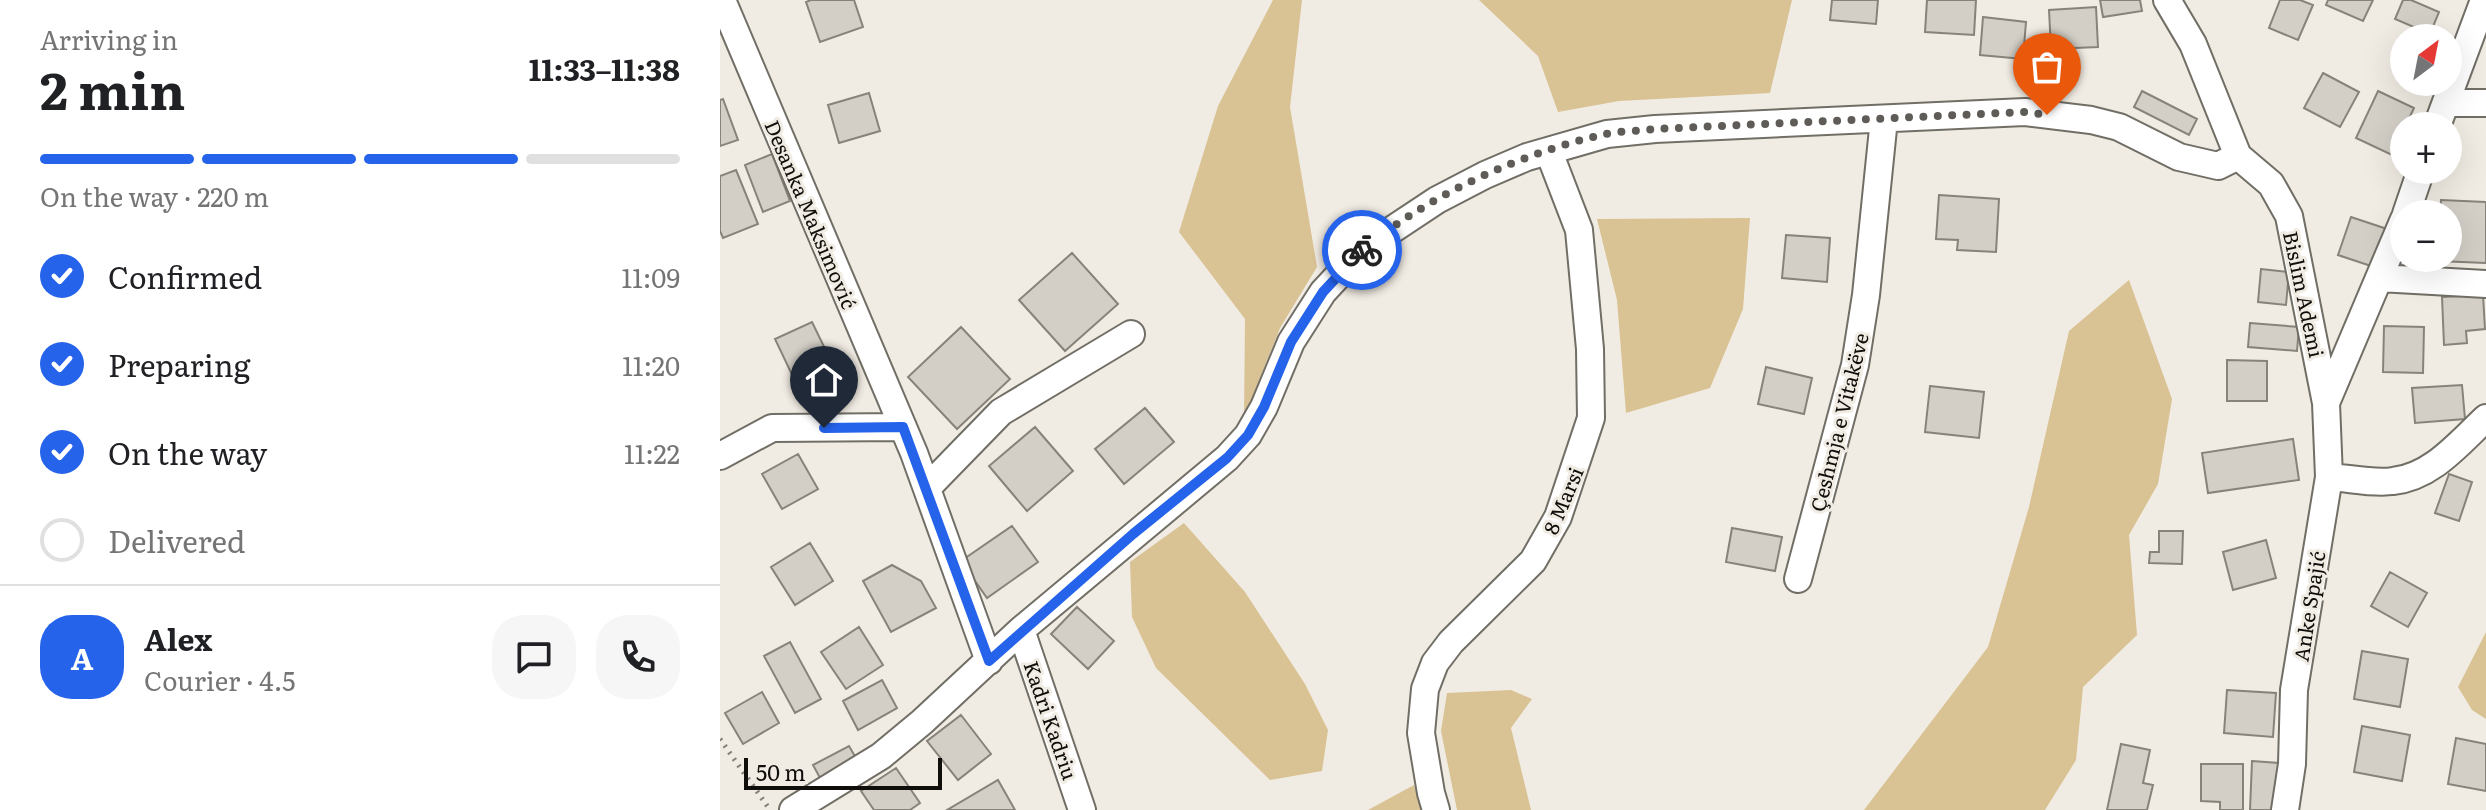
<!DOCTYPE html>
<html lang="en">
<head>
<meta charset="utf-8">
<style>
	body { margin:0; font-family:Literata,serif; background:#f6f6f6; color:#202124; height:100vh; display:flex; flex-direction:column; font-size:30px; white-space:nowrap }
	* { box-sizing:border-box; margin:0 }
	p { font-size:26px; color:#757577 }
	.icon { flex:none; width:44px; height:44px; fill:none; stroke:currentColor; stroke-width:2; stroke-linecap:round; stroke-linejoin:round }
	.map { position:relative; flex:1; overflow:hidden }
	.details { display:flex; flex-direction:column; background:#fff; width:720px }
	.details>* { flex:none }
	.needle { width:52px; rotate:32deg }
	.fabs { position:absolute; left:1670px; top:24px; display:grid; gap:16px }
	.fabs a { display:grid; place-items:center; width:72px; height:72px; border-radius:50%; background:#fff; box-shadow:0 8px 32px #0002; font-size:40px }
	.scale { position:absolute; left:24px; bottom:20px; width:198px; box-sizing:border-box; padding-left:8px; border:4px solid #100e0b; border-top:0; font-size:22px; line-height:28px; white-space:nowrap; color:#100e0b; -webkit-text-stroke:6px #f1ece3; paint-order:stroke }
	.pin { position:absolute; display:grid; place-items:center; width:68px; height:68px; color:#fff; margin:-82px -34px; border-radius:50% 50% 50% 0; rotate:-45deg; box-shadow:0 0 8px #0007 }
	.pin .icon { rotate:45deg }
	.courier { position:absolute; display:grid; place-items:center; width:80px; height:80px; margin:-40px; border:6px solid #2563eb; border-radius:50%; background:#fff; color:#222; box-shadow:0 2px 10px #0007 }
	.overview em { font-style:normal; font-weight:700 }
	.overview div { display:flex; flex-direction:column-reverse }
	.overview { display:flex; align-items:center; justify-content:space-between; height:136px; padding:0 40px }
	h1 { font-size:52px; font-weight:700; line-height:60px }
	.bar { display:grid; grid-template-columns:repeat(4,1fr); gap:12px 8px; align-content:center; height:96px; padding:0 40px }
	.bar i { height:10px; border-radius:6px; background:#e0e0e0 }
	.bar .on { background:#2563eb }
	.bar p { grid-column:span 4 }
	.line { display:flex; align-items:center; gap:20px; padding:0 40px; border-top:2px solid #e0e0e0 }
	.line div { flex:1 }
	.round { display:grid; place-items:center; flex:none; width:84px; height:84px; border-radius:32px; background:#f6f6f6 }
	ol { padding:0 40px; list-style:none }
	li { display:flex; align-items:center; gap:24px; height:88px }
	li p { margin-inline-start:auto }
	li .icon { padding:8px; border-radius:50%; background:#2563eb; color:#fff; stroke-width:4 }
	li:last-child { color:#757577 }
	li i { width:44px; height:44px; border:4px solid #e0e0e0; border-radius:50% }
	main { display:flex; flex:1; min-height:0 }
	.map>svg:first-child { display:block }
	.green { fill:#d9c293 }
	.building { fill:#d3cfc7; stroke:#87837b; stroke-width:2 }
	.lines { fill:none; stroke-linecap:round; stroke-linejoin:round }
	.minor-casing { stroke:#716e66; stroke-width:30 }
	.path { stroke:#84817b; stroke-width:5; stroke-dasharray:2 6; stroke-linecap:butt }
	.minor { stroke:#fff; stroke-width:26 }
	.done { stroke:#5f5c57; stroke-width:8; stroke-dasharray:0 14.4 }
	.route { stroke:#2563eb; stroke-width:10 }
	.labels { text-anchor:middle; dominant-baseline:central; stroke-width:6; stroke-linejoin:round; paint-order:stroke }
	.street-label { font-size:20px; fill:#100e0b; stroke:#f1ece3 }
</style>
</head>
<body>
<main>
<section class="details">
<div class="overview"><div><h1>2 min</h1><p>Arriving in</p></div><em>11:33–11:38</em></div>
<div class="bar"><i class="on"></i><i class="on"></i><i class="on"></i><i></i><p>On the way · 220 m</p></div>
<ol>
<li><svg class="icon" aria-label="check" viewBox="0 0 24 24"><path d="M5 12l5 5 9-10"/></svg>Confirmed<p>11:09</p></li>
<li><svg class="icon" aria-label="check" viewBox="0 0 24 24"><path d="M5 12l5 5 9-10"/></svg>Preparing<p>11:20</p></li>
<li><svg class="icon" aria-label="check" viewBox="0 0 24 24"><path d="M5 12l5 5 9-10"/></svg>On the way<p>11:22</p></li>
<li><i></i>Delivered</li>
</ol>
<div class="line" style="height:144px"><b class="round" style="background:#2563eb;color:#fff">A</b><div><b>Alex</b><p>Courier · 4.5</p></div><a class="round"><svg class="icon" aria-label="chat" viewBox="0 0 24 24"><path d="M4 5h16v11H9l-5 4z"/></svg></a><a class="round"><svg class="icon" aria-label="phone" viewBox="0 0 24 24"><path d="M5 4h4l2 5-3 2q2 4 5 5l2-3 5 2v4C11 20 4 13 5 4z"/></svg></a></div>
</section>
<div class="map">
<svg width="1766" height="810" viewBox="0 0 1766 810">
	<rect width="100%" height="100%" fill="#f1ece3"/>
	<!-- green -->
	<path class="green" d="M553,0H582L570,107L597,267L560,328L524,418L525,319L459,232L498,106Z
		M759,0H1072L1050,93L899,101L838,112L818,56Z
		M1030,218L1023,309L990,388L906,413L897,300L877,219Z
		M1409,280L1452,399L1438,484L1409,535L1417,635L1363,687L1356,760L1325,810H1144L1268,647L1309,507L1349,331Z
		M464,523L525,592L585,684L608,730L602,771L550,780L436,668L412,617L410,562Z
		M1766,632V719L1752,710L1738,687Z
		M791,690L812,699L791,728L811,810H737L721,731L727,693Z
		M694,785L702,810H648Z"/>
	<!-- building -->
	<path class="building" d="M91,0H134L143,27L100,42L86,2Z
		M1112,0H1158L1156,24L1110,20Z
		M1207,0H1256L1254,35L1205,32Z
		M1380,0H1420L1422,11L1383,17Z
		M1560,0H1580L1593,5L1578,40L1549,28Z
		M1608,0H1653L1643,21L1606,5Z
		M1683,0H1691L1719,12L1710,34L1675,19Z
		M1376,7L1378,47L1331,49L1329,10Z
		M1263,17L1306,22L1303,59L1260,55Z
		M1603,73L1639,92L1620,127L1584,108Z
		M1422,91L1477,119L1469,135L1414,107Z
		M1658,91L1694,108L1672,155L1636,138Z
		M149,93L160,131L119,143L108,105Z
		M3,99L18,140L0,146V100Z
		M52,154L70,201L43,212L25,165Z
		M16,170L38,224L3,238L0,231V176Z
		M1219,195L1279,199L1276,252L1237,250L1238,240L1216,239Z
		M1721,200L1766,202V263L1718,261V258H1728V214H1720Z
		M1631,217L1670,230L1657,268L1618,255Z
		M1066,235L1110,238L1107,282L1062,278Z
		M352,253L398,304L345,351L299,300Z
		M1541,269L1569,272L1566,305L1538,302Z
		M1763,295L1765,329L1746,331L1747,343L1724,345L1722,297Z
		M92,322L112,363L75,381L55,339Z
		M1530,323L1579,327L1577,351L1528,347Z
		M1664,326L1704,327L1703,373L1663,372Z
		M241,327L290,379L237,429L188,377Z
		M1507,360L1547,361V401H1507Z
		M1046,367L1092,378L1084,414L1038,404Z
		M1742,385L1745,419L1695,423L1692,388Z
		M1210,386L1264,392L1259,438L1205,432Z
		M425,408L454,442L404,484L375,449Z
		M315,427L353,471L307,511L269,466Z
		M1573,439L1579,480L1488,493L1482,453Z
		M78,454L98,489L62,509L42,474Z
		M1729,474L1752,482L1739,521L1715,513Z
		M292,526L318,562L267,598L241,561Z
		M1012,528L1062,537L1055,571L1006,562Z
		M1439,531H1463L1462,564L1429,563L1430,552H1439Z
		M1546,540L1556,578L1513,590L1503,552Z
		M90,543L113,581L75,605L51,567Z
		M172,565L201,581L216,608L171,632L143,581Z
		M1670,572L1707,593L1688,627L1651,606Z
		M357,607L394,641L368,669L331,634Z
		M139,627L163,665L126,689L101,652Z
		M70,642L101,699L75,713L44,656Z
		M1642,651L1688,659L1680,707L1634,699Z
		M162,680L177,708L138,730L123,701Z
		M1507,690L1556,693L1553,737L1504,733Z
		M42,692L59,723L23,744L5,713Z
		M241,715L271,754L238,780L207,741Z
		M1642,726L1690,735L1682,781L1634,772Z
		M1736,738L1766,744V791L1728,784Z
		M1401,744L1430,750L1423,783L1433,785L1427,810H1387Z
		M129,746L136,758L100,778L93,765Z
		M1532,761L1559,763L1558,810H1530Z
		M1481,764H1523V810H1500V802L1481,801Z
		M176,768L200,803L190,810H154L141,791Z
		M278,780L295,810H227Z"/>
	<g class="lines">
		<!-- minor casing -->
		<g class="minor-casing">
			<path id="minor" d="M2,0L194,453L269,661
				M1447,0L1473,44L1518,156
				M1726,103H1766
				M1717,126L1764,0
				M1518,156L1551,184L1569,216L1606,403L1609,477L1574,690L1572,764L1565,810
				M1686,214L1701,170
				M1659,278L1766,284
				M1606,403L1684,219
				M0,456L52,428L183,427
				M1609,477C1629,478 1653,484 1673,481C1712,477 1739,443 1766,418
				M207,488L281,412L411,334
				M1078,579L1135,365L1146,295L1164,119
				M301,630L362,810
				M73,810L161,756L202,722L301,630L507,458L528,435L544,407L571,342L603,292L643,249L717,200L765,175L807,157L887,134L935,129L1305,112L1371,120L1399,127L1459,157L1498,166L1518,156
				M716,810L711,793L701,733L705,689L715,663L731,642L813,561L838,517L871,418L870,349L859,230L829,152"/>
		</g>
		<!-- path -->
		<path class="path" d="M0,739L48,807"/>
		<!-- minor -->
		<use href="#minor" class="minor"/>
	</g>
	<g class="lines">
		<!-- done -->
		<path class="done" d="M642,250C711,194 799,154 885,134C901,131 919,131 935,129L1305,112L1327,115"/>
		<!-- route -->
		<path class="route" d="M104,428L183,427L269,661L413,534L507,458L528,435L544,407L571,342L603,292L642,250"/>
	</g>
	<g class="labels">
		<!-- street labels -->
		<g class="street-label">
			<text transform="translate(92 214) rotate(67)">Desanka Maksimović</text>
			<text transform="translate(1585 294) rotate(78)">Bislim Ademi</text>
			<text transform="translate(1118 422) rotate(-76)">Çeshmja e Vitakëve</text>
			<text transform="translate(842 500) rotate(-67)">8 Marsi</text>
			<text transform="translate(1588 606) rotate(-81)">Anke Spajić</text>
			<text transform="translate(332 720) rotate(71)">Kadri Kadriu</text>
		</g>
	</g>
</svg>
<div class="fabs">
<a><svg class="needle" viewBox="-14 -14 28 28"><path d="M0-13l5 13h-10z" fill="#e53935"/><path d="M0 13l5-13h-10z" fill="#757577"/></svg></a>
<a>+</a>
<a>−</a>
</div>
<div class="scale">50 m</div>
<div class="pin" style="left:1327px;top:115px;background:#ea580c"><svg class="icon" aria-label="bag" viewBox="0 0 24 24"><path d="M5 8h14l-1 12H6zM9 8a3 3 0 0 1 6 0"/></svg></div>
<div class="pin" style="left:104px;top:428px;background:#1f2937"><svg class="icon" aria-label="home" viewBox="0 0 24 24"><path d="M3 11l9-7 9 7M6 9v11h12V9"/></svg></div>
<div class="courier" style="left:642px;top:250px"><svg class="icon" aria-label="bike" viewBox="0 0 24 24"><circle cx="6" cy="16" r="4"/><circle cx="18" cy="16" r="4"/><path d="M6 16l4-8h5l3 8M10 8l3 8H6M13 5h3"/></svg></div>
</div>
</main>
</body>
</html>
